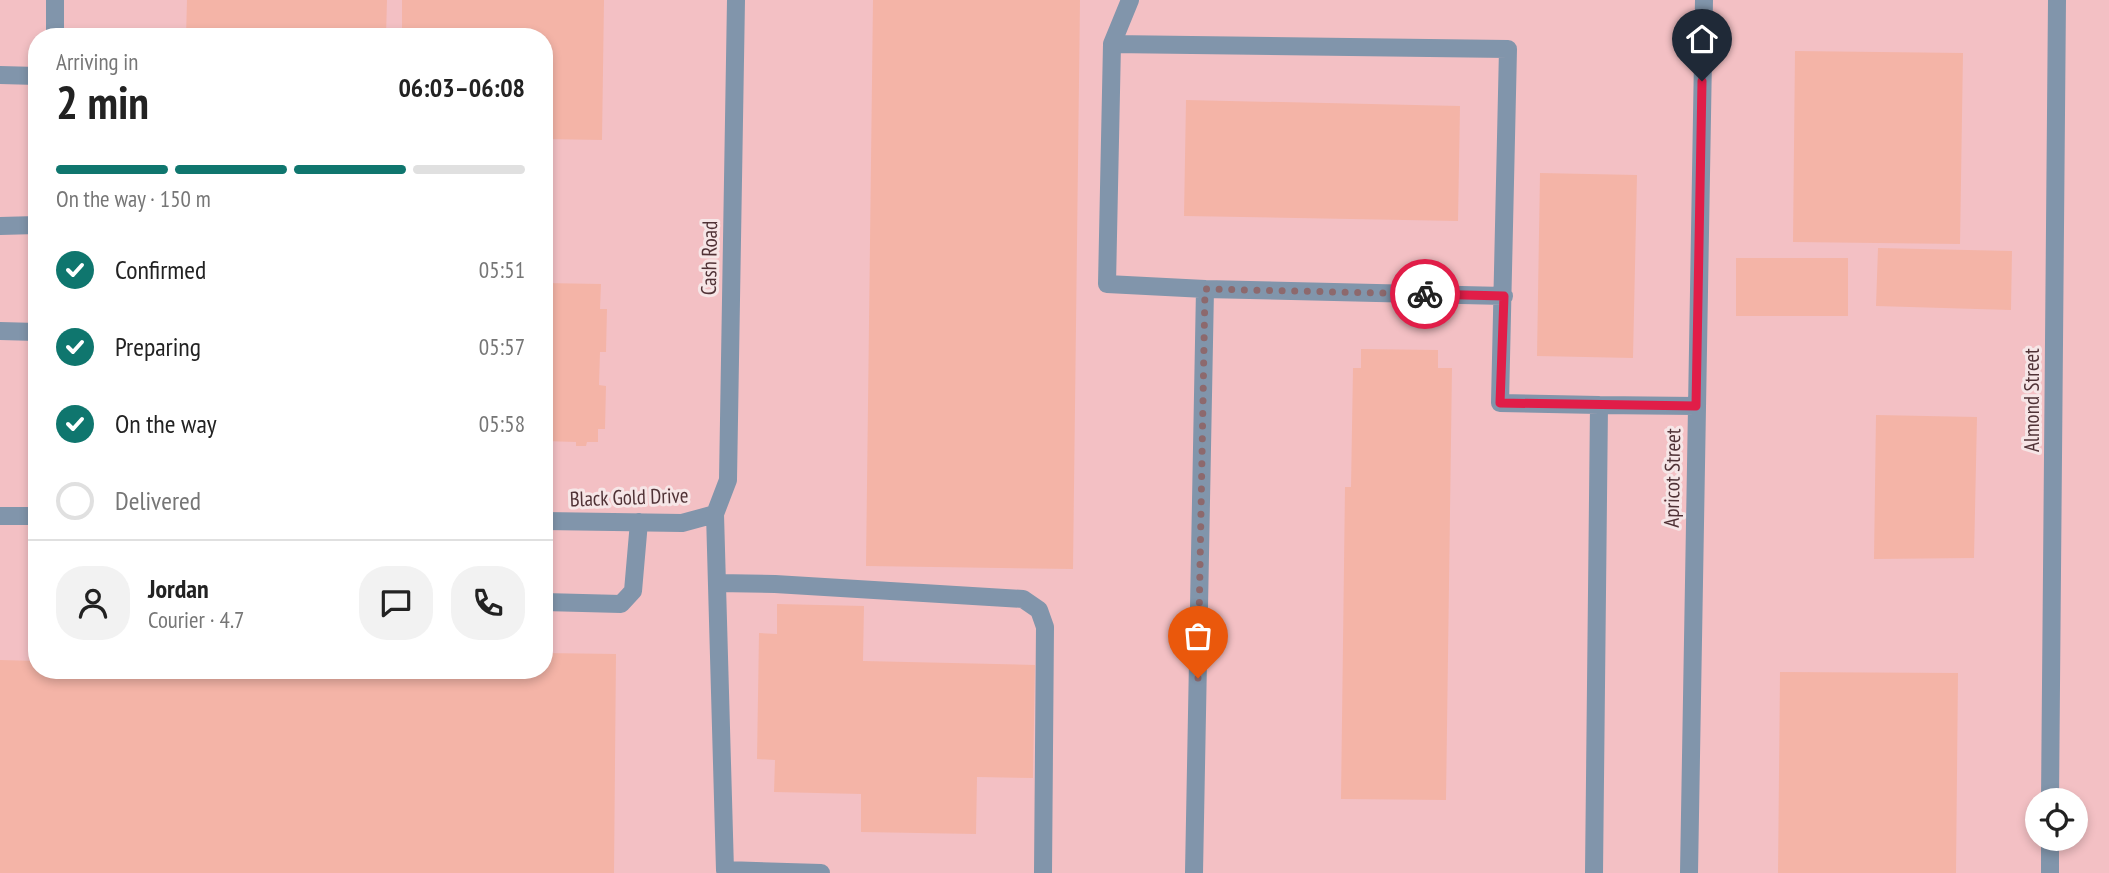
<!DOCTYPE html>
<html lang="en">
<head>
<meta charset="utf-8">
<style>
	body { margin:0; font-family:"PT Sans Narrow",sans-serif; background:#f2f2f2; color:#222; height:100vh; display:flex; flex-direction:column; font-size:26px; white-space:nowrap }
	* { box-sizing:border-box; margin:0 }
	p { font-size:23px; color:#767676 }
	.icon { flex:none; width:38px; height:38px; fill:none; stroke:currentColor; stroke-width:2; stroke-linecap:round; stroke-linejoin:round }
	.map { position:relative; flex:1; overflow:hidden }
	.details { position:absolute; left:28px; top:28px; width:525px; height:651px; display:flex; flex-direction:column; background:#fff; border-radius:28px; box-shadow:0 4px 10px #0003 }
	.details>* { flex:none }
	.tools { position:absolute; left:2025px; top:788px; display:grid; gap:14px }
	.tools a { display:grid; place-items:center; width:63px; height:63px; border-radius:50%; background:#fff; box-shadow:0 4px 10px #0003; font-size:35px }
	.pin { position:absolute; display:grid; place-items:center; width:60px; height:60px; color:#fff; margin:-72px -30px; border-radius:50% 50% 50% 0; rotate:-45deg; box-shadow:0 0 7px #0007 }
	.pin .icon { rotate:45deg }
	.courier { position:absolute; display:grid; place-items:center; width:70px; height:70px; margin:-35px; border:5px solid #e11d48; border-radius:50%; background:#fff; color:#222; box-shadow:0 2px 9px #0007 }
	.head em { font-style:normal; font-weight:700 }
	.head div { display:flex; flex-direction:column-reverse }
	.head { display:flex; align-items:center; justify-content:space-between; height:119px; padding:0 28px }
	h1 { font-size:46px; font-weight:700; line-height:52px }
	.bar { display:grid; grid-template-columns:repeat(4,1fr); gap:10px 7px; align-content:center; height:84px; padding:0 28px }
	.bar i { height:9px; border-radius:5px; background:#e0e0e0 }
	.bar .current { background:#0f766e }
	.bar p { grid-column:span 4 }
	.line { display:flex; align-items:center; gap:18px; padding:0 28px; border-top:2px solid #e0e0e0 }
	.line div { flex:1 }
	.round { display:grid; place-items:center; flex:none; width:74px; height:74px; border-radius:28px; background:#f2f2f2 }
	ol { padding:0 28px; list-style:none }
	li { display:flex; align-items:center; gap:21px; height:77px }
	li p { margin-inline-start:auto }
	li .icon { padding:7px; border-radius:50%; background:#0f766e; color:#fff; stroke-width:4 }
	li:last-child { color:#767676 }
	li i { width:38px; height:38px; border:4px solid #e0e0e0; border-radius:50% }
	.map>svg:first-child { display:block }
	.built { fill:#f3c0c4; fill-rule:evenodd }
	.building { fill:#f4b4a7 }
	.lines { fill:none; stroke-linecap:round; stroke-linejoin:round }
	.minor { stroke:#8195ab; stroke-width:18 }
	.done { stroke:#8d696d; stroke-width:7; stroke-dasharray:0 12.6 }
	.route { stroke:#e11d48; stroke-width:9 }
	.labels { text-anchor:middle; dominant-baseline:central; stroke-width:6; stroke-linejoin:round; paint-order:stroke }
	.street-label { font-size:21px; fill:#503236; stroke:#f6e6e7 }
</style>
</head>
<body>
<div class="map">
<svg width="2109" height="873" viewBox="0 0 2109 873">
	<rect width="100%" height="100%" fill="#fecfd3"/>
	<!-- built -->
	<path class="built" d="M0,0H2109V873H0ZM37,37H544V670H37ZM2037,800H2076V838H2037Z"/>
	<!-- building -->
	<path class="building" d="M187,0H387L386,37H186Z
		M402,0H604L602,140L544,139V37H402Z
		M873,0H1080L1073,569L866,566Z
		M1795,51L1963,53L1960,244L1793,242Z
		M1186,100L1460,106L1458,221L1184,216Z
		M1540,173L1637,175L1633,358L1537,356Z
		M1878,248L2012,251L2011,310L1876,306Z
		M1736,258H1848V316H1736Z
		M544,283L601,284L600,309H607L606,352H600L599,385L606,386L605,429H598V442H587L586,446H576V442L544,441Z
		M1361,349L1438,350V368H1452L1446,800L1341,799L1345,487H1351L1353,368H1361Z
		M1876,415L1977,417L1974,558L1874,559Z
		M777,604L864,606L863,661L1035,665L1033,778L977,777L976,834L861,832V794L774,792L775,760L757,759L759,633L777,634Z
		M544,653L616,654L614,873H0V660L37,661V670H544Z
		M1780,672L1958,673L1956,873H1778Z"/>
	<g class="lines">
		<!-- minor -->
		<path class="minor" d="M736,0L728,480L715,514L725,870L821,873
			M1130,0L1112,44L1107,284L1205,289L1194,873
			M55,37V0
			M1112,44L1508,49L1500,403L1599,405L1594,873
			M0,75L37,76
			M0,226L37,225
			M1205,289L1504,296
			M0,331L37,332
			M1599,405L1696,406
			M0,516H37
			M544,521L682,523L715,514
			M717,583L775,584L1023,599L1039,610L1045,627L1043,873
			M544,602L621,604L633,591L639,522
			M2050,800L2057,0
			M1689,873L1704,0
			M2050,873V838"/>
	</g>
	<g class="lines">
		<!-- done -->
		<path class="done" d="M1198,678L1205,289L1425,294"/>
		<!-- route -->
		<path class="route" d="M1425,294L1504,296L1500,403L1696,406L1702,81"/>
	</g>
	<g class="labels">
		<!-- street labels -->
		<g class="street-label">
			<text transform="translate(709 258) rotate(-89)">Cash Road</text>
			<text transform="translate(2031 400) rotate(-90)">Almond Street</text>
			<text transform="translate(1672 478) rotate(-89)">Apricot Street</text>
			<text transform="translate(629 497) rotate(-2)">Black Gold Drive</text>
		</g>
	</g>
</svg>
<div class="tools">
<a><svg class="icon" aria-label="locate" viewBox="0 0 24 24"><circle cx="12" cy="12" r="6"/><path d="M12 2v4M12 18v4M2 12h4M18 12h4"/></svg></a>
</div>
<div class="pin" style="left:1198px;top:678px;background:#ea580c"><svg class="icon" aria-label="bag" viewBox="0 0 24 24"><path d="M5 8h14l-1 12H6zM9 8a3 3 0 0 1 6 0"/></svg></div>
<div class="pin" style="left:1702px;top:81px;background:#1f2937"><svg class="icon" aria-label="home" viewBox="0 0 24 24"><path d="M3 11l9-7 9 7M6 9v11h12V9"/></svg></div>
<div class="courier" style="left:1425px;top:294px"><svg class="icon" aria-label="bike" viewBox="0 0 24 24"><circle cx="6" cy="16" r="4"/><circle cx="18" cy="16" r="4"/><path d="M6 16l4-8h5l3 8M10 8l3 8H6M13 5h3"/></svg></div>
<section class="details">
<div class="head"><div><h1>2 min</h1><p>Arriving in</p></div><em>06:03–06:08</em></div>
<div class="bar"><i class="current"></i><i class="current"></i><i class="current"></i><i></i><p>On the way · 150 m</p></div>
<ol>
<li><svg class="icon" aria-label="check" viewBox="0 0 24 24"><path d="M5 12l5 5 9-10"/></svg>Confirmed<p>05:51</p></li>
<li><svg class="icon" aria-label="check" viewBox="0 0 24 24"><path d="M5 12l5 5 9-10"/></svg>Preparing<p>05:57</p></li>
<li><svg class="icon" aria-label="check" viewBox="0 0 24 24"><path d="M5 12l5 5 9-10"/></svg>On the way<p>05:58</p></li>
<li><i></i>Delivered</li>
</ol>
<div class="line" style="height:126px"><a class="round"><svg class="icon" aria-label="person" viewBox="0 0 24 24"><circle cx="12" cy="8" r="4"/><path d="M4 21q1-7 8-7t8 7"/></svg></a><div><b>Jordan</b><p>Courier · 4.7</p></div><a class="round"><svg class="icon" aria-label="chat" viewBox="0 0 24 24"><path d="M4 5h16v11H9l-5 4z"/></svg></a><a class="round"><svg class="icon" aria-label="phone" viewBox="0 0 24 24"><path d="M5 4h4l2 5-3 2q2 4 5 5l2-3 5 2v4C11 20 4 13 5 4z"/></svg></a></div>
</section>
</div>
</body>
</html>
